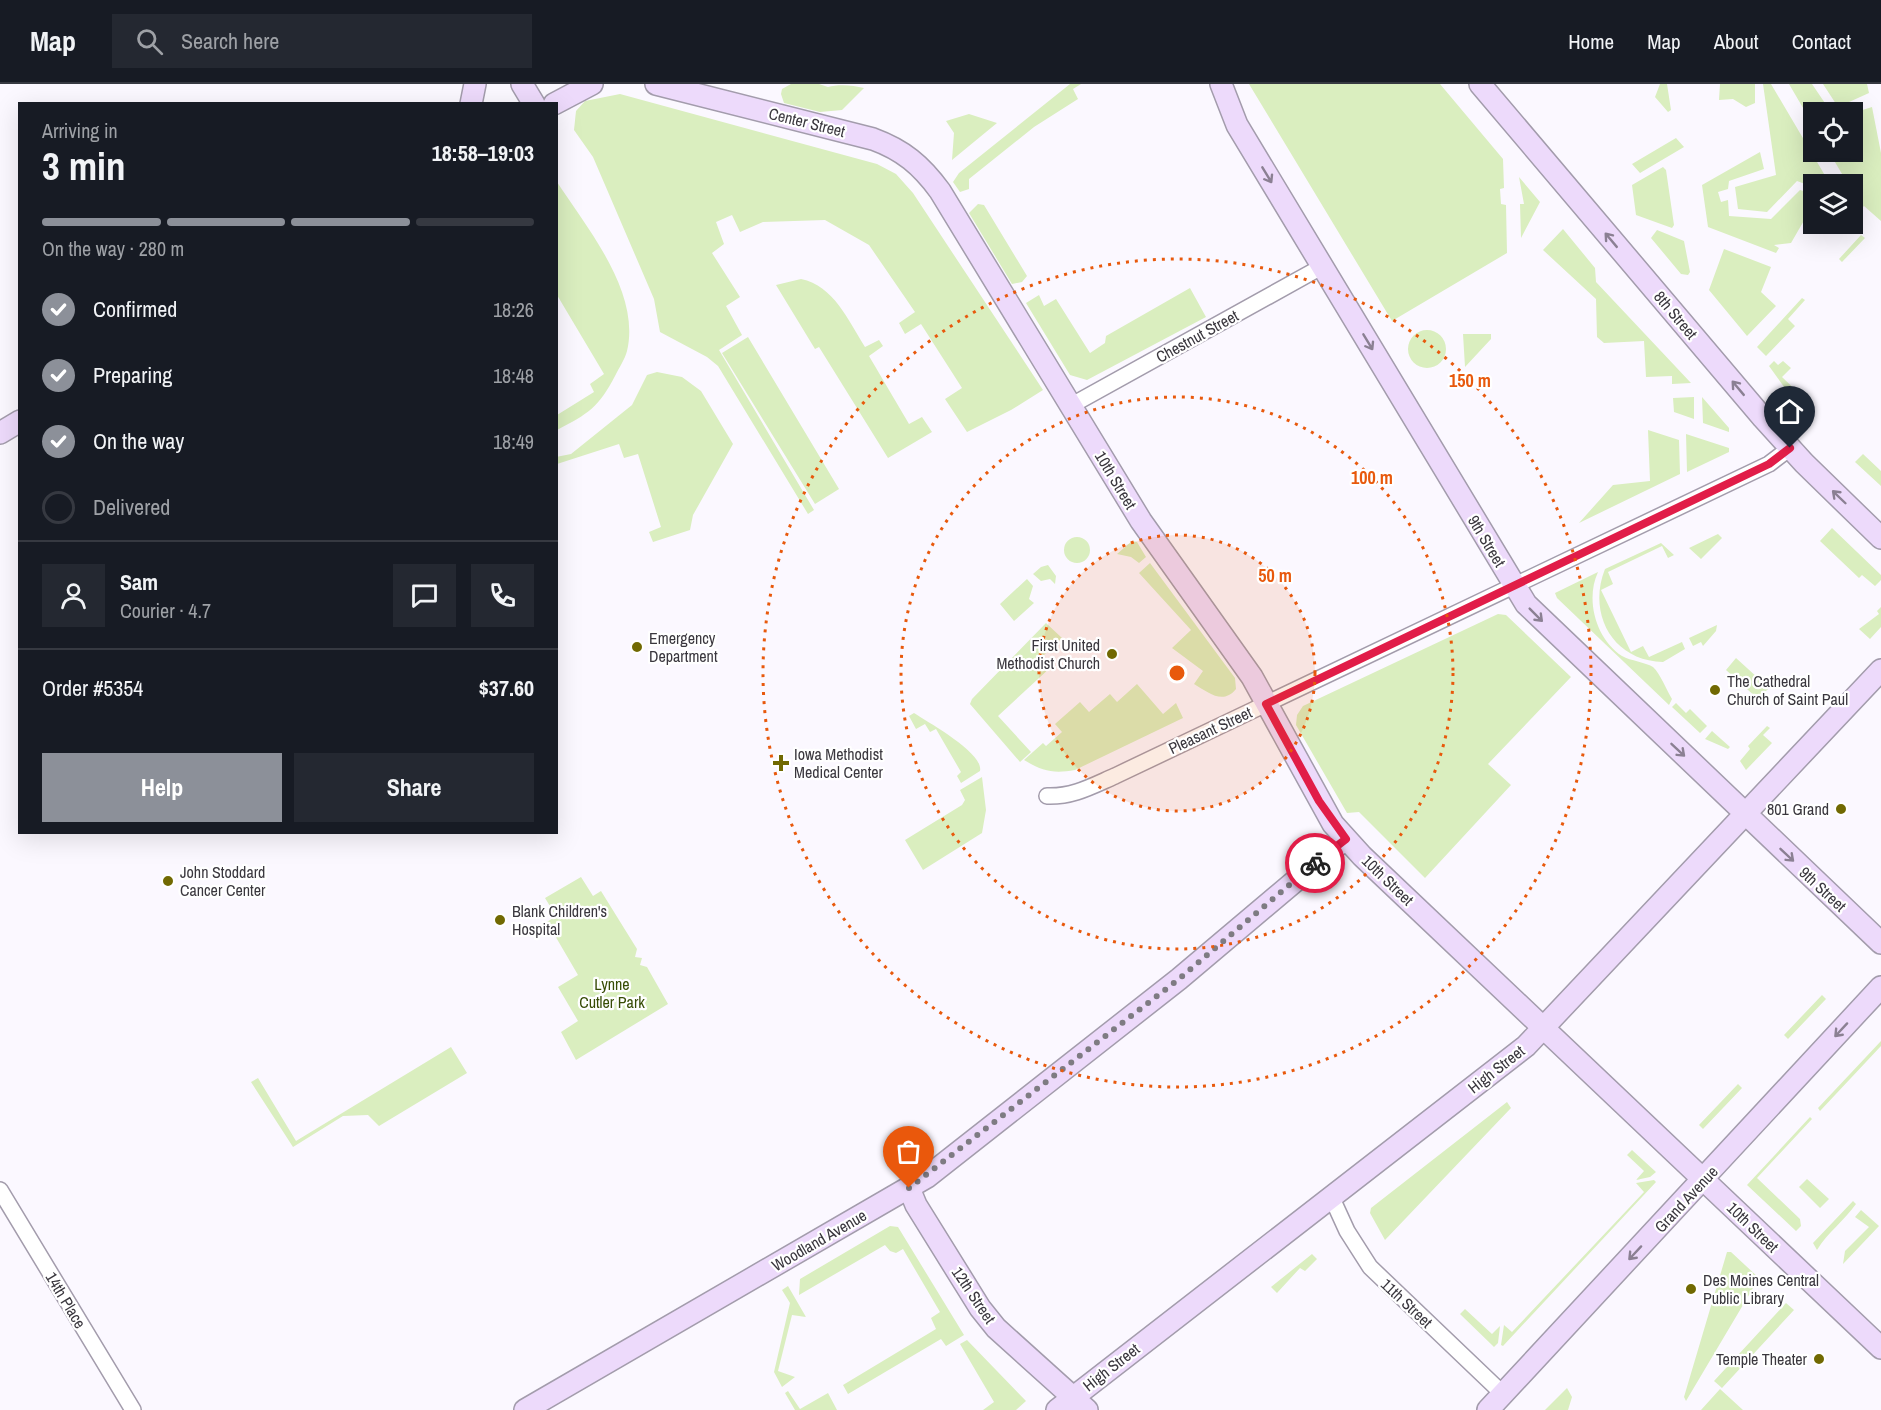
<!DOCTYPE html>
<html lang="en">
<head>
<meta charset="utf-8">
<style>
	body { margin:0; font-family:"Archivo Narrow",sans-serif; background:#242831; color:#f1f3f6; height:100vh; display:flex; flex-direction:column; font-size:22px; white-space:nowrap }
	* { box-sizing:border-box; margin:0 }
	p { font-size:20px; color:#9ea1a6 }
	.icon { flex:none; width:33px; height:33px; fill:none; stroke:currentColor; stroke-width:2; stroke-linecap:round; stroke-linejoin:round }
	.map { position:relative; flex:1; overflow:hidden }
	.details { position:absolute; left:18px; top:18px; width:540px; height:732px; display:flex; flex-direction:column; background:#171b24; border-radius:0px; box-shadow:0 6px 24px #0002 }
	.details>* { flex:none }
	.fabs { position:absolute; left:1803px; top:18px; display:grid; gap:12px }
	.fabs a { display:grid; place-items:center; width:60px; height:60px; border-radius:0px; background:#171b24; box-shadow:0 6px 24px #0002; font-size:30px }
	.pin { position:absolute; display:grid; place-items:center; width:51px; height:51px; color:#fff; margin:-62px -26px; border-radius:50% 50% 50% 0; rotate:-45deg; box-shadow:0 0 6px #0007 }
	.pin .icon { rotate:45deg }
	.courier { position:absolute; display:grid; place-items:center; width:60px; height:60px; margin:-30px; border:4px solid #e11d48; border-radius:50%; background:#fff; color:#222; box-shadow:0 2px 8px #0007 }
	.head em { font-style:normal; font-weight:700 }
	.head div { display:flex; flex-direction:column-reverse }
	.head { display:flex; align-items:center; justify-content:space-between; height:102px; padding:0 24px }
	h1 { font-size:39px; font-weight:700; line-height:45px }
	.bar { display:grid; grid-template-columns:repeat(4,1fr); gap:9px 6px; align-content:center; height:72px; padding:0 24px }
	.bar i { height:8px; border-radius:4px; background:#363941 }
	.bar .active { background:#8c9099 }
	.bar p { grid-column:span 4 }
	.line { display:flex; align-items:center; gap:15px; padding:0 24px; border-top:2px solid #363941 }
	.line div { flex:1 }
	.round { display:grid; place-items:center; flex:none; width:63px; height:63px; border-radius:0px; background:#242831 }
	ol { padding:0 24px; list-style:none }
	li { display:flex; align-items:center; gap:18px; height:66px }
	li p { margin-inline-start:auto }
	li .icon { padding:6px; border-radius:50%; background:#8c9099; color:#fff; stroke-width:4 }
	li:last-child { color:#9ea1a6 }
	li i { width:33px; height:33px; border:3px solid #363941; border-radius:50% }
	.button { display:flex; gap:12px; margin-top:auto; padding:12px 24px }
	.button a { flex:1; height:69px; border-radius:0px; background:#8c9099; color:#fff; font-size:24px; font-weight:700; line-height:69px; text-align:center }
	.button a+a { background:#242831; color:#f1f3f6 }
	header { display:flex; align-items:center; gap:36px; box-sizing:border-box; height:84px; padding:0 30px; background:#171b24; border-bottom:2px solid #363941 }
	header strong { font-size:28px }
	nav { display:flex; gap:33px; margin-inline-start:auto; font-size:21px }
	.search { width:420px; height:54px; background:#242831; display:flex; align-items:center; gap:15px; box-sizing:border-box; padding:0 21px; border-radius:0px; color:#9ea1a6; font-size:22px }
	.map>svg:first-child { display:block }
	.green { fill:#daeebf }
	.lines { fill:none; stroke-linecap:round; stroke-linejoin:round }
	.street-casing { stroke:#a39cac; stroke-width:18 }
	.secondary-casing { stroke:#a39cac; stroke-width:24 }
	.street { stroke:#fff; stroke-width:15 }
	.secondary { stroke:#eddafb; stroke-width:21 }
	.oneway { stroke:#8b8093 }
	.done { stroke:#7e7b82; stroke-width:6; stroke-dasharray:0 10.8 }
	.route { stroke:#e11d48; stroke-width:8 }
	.ring { fill:none; stroke:#e8590c; stroke-width:3; stroke-dasharray:3 6 }
	.poi-dot { fill:#716902; stroke:#fff; stroke-width:2 }
	.labels { text-anchor:middle; dominant-baseline:central; stroke-width:4.5; stroke-linejoin:round; paint-order:stroke }
	.street-label { font-size:16px; fill:#3a373e; stroke:#fff }
	.poi-label { font-size:16px; fill:#3a373e; stroke:#fff; text-anchor:start }
	.park-label { font-size:16px; fill:#374c05; stroke:#fff }
	.centre { fill:#e8590c; stroke:#fff; stroke-width:3 }
	.ring-label { font-size:18px; text-anchor:middle; font-weight:bold; fill:#e8590c; stroke:#fff; stroke-width:4.5; stroke-linejoin:round; paint-order:stroke }
</style>
</head>
<body>
<header>
<strong>Map</strong>
<div class="search"><svg class="icon" aria-label="search" viewBox="0 0 24 24"><circle cx="10" cy="10" r="6"/><path d="M15 15l6 6"/></svg>Search here</div>
<nav><a>Home</a><a>Map</a><a>About</a><a>Contact</a></nav>
</header>
<div class="map">
<svg width="1881" height="1326" viewBox="0 0 1881 1326">
	<rect width="100%" height="100%" fill="#fbf8ff"/>
	<!-- green -->
	<path class="green" d="M791,0H819L828,3C838,0 853,1 864,4L842,26L820,28L784,19L781,10L782,5Z
		M1070,0H1081L1073,5L1078,15L1034,43L969,95V105L960,108L953,98L959,89Z
		M1249,0H1440L1503,75L1504,104L1500,105L1501,120L1506,121L1507,169L1392,237Z
		M1660,0H1667L1671,26L1668,28L1655,13Z
		M1720,0H1755V19L1746,23L1733,15L1719,16Z
		M1763,0H1771L1830,100H1814L1813,103L1797,97L1767,128L1738,125L1735,103L1776,91Z
		M1789,0H1812L1831,28H1814L1813,41Z
		M1823,0H1867L1869,9L1838,23Z
		M620,10L877,80L896,90L913,109L1043,306L1011,326L967,348L945,315L962,304L921,240L905,250L899,239L915,228L869,161L825,136L763,138L740,148L732,131L716,138L724,160L712,169L740,213L726,222L742,251L719,266L814,426L808,430L718,282L707,273L660,248L654,215L593,73L574,46L576,27L585,17Z
		M1872,23L1881,69V137L1864,122L1862,124L1853,108L1852,100H1848L1829,68H1852L1853,29Z
		M969,30L997,39L952,76L954,49L946,37Z
		M1676,54L1684,63L1640,89L1632,80Z
		M1760,68L1764,85L1729,97L1728,105L1718,108L1721,118L1728,116L1729,132L1771,135L1800,106L1813,110V121L1791,159L1774,161L1779,164L1776,169L1708,143L1702,101Z
		M1663,83L1666,86L1674,141L1672,144L1636,131L1632,101Z
		M1519,93L1540,118L1521,154L1520,120H1524Z
		M557,98C587,144 641,208 627,267C625,275 619,284 615,292C599,323 588,330 557,346V331L594,308L590,300L604,290L557,211Z
		M978,120L984,121L1027,192L1022,198L1012,200L969,129Z
		M1563,145L1595,184L1596,198L1691,299L1672,300V292L1646,293L1644,257L1604,259L1597,253L1596,215L1543,166Z
		M1657,146L1684,157L1690,188L1688,191L1681,190L1651,154Z
		M1861,151L1865,154L1842,178L1839,175Z
		M1724,165L1771,183L1761,208L1776,222L1747,252L1709,206Z
		M801,195C834,202 848,236 865,263L879,256L883,262L869,272L909,340L922,333L932,348L888,374L819,263L815,265L776,201Z
		M1190,204L1206,233L1087,296L1070,291L1026,219L1039,211L1044,222L1056,215L1090,269L1105,259L1106,252Z
		M1802,214L1805,216L1788,235L1795,242L1766,272L1757,263Z
		M1408 265a19 19 0 1 1 38 0a19 19 0 1 1-38 0Z
		M1463,250H1491V255L1465,283Z
		M748,253L839,405L815,420L722,269Z
		M1774,277L1778,281L1783,277L1791,284L1782,293L1807,317L1800,325L1769,282Z
		M657,288L682,293L701,307L733,360L693,431L690,446L653,458L649,448L661,443L638,370L624,374L619,360L557,380L556,373L571,370L632,321L647,291Z
		M1694,313V335L1674,328L1673,314Z
		M1702,313L1729,344V348L1703,339Z
		M1648,346L1679,356L1680,390L1579,439L1613,401L1650,397Z
		M1686,350L1729,364V368L1687,388Z
		M1863,370L1881,387V402L1855,378Z
		M1832,444L1881,491V496L1875,502L1862,491L1859,494L1820,457Z
		M1718,450L1722,454L1701,475L1689,464Z
		M1064 466a13 13 0 1 1 26 0a13 13 0 1 1-26 0Z
		M1132,457L1137,458L1146,473L1139,479L1131,473L1117,470Z
		M1661,459L1674,471L1668,474L1662,462L1608,488L1613,500L1601,506L1631,568L1643,562L1649,573L1682,558L1685,565L1663,578C1613,577 1587,530 1605,485Z
		M1150,479L1235,594L1236,605C1223,621 1209,609 1194,600L1203,587L1172,564L1191,546L1139,489Z
		M1048,481L1056,492L1055,500L1050,495L1041,497L1033,490L1041,483Z
		M1598,488C1585,516 1596,555 1622,572C1631,577 1645,578 1653,583C1660,589 1667,607 1672,615L1669,621L1557,514L1555,509Z
		M1027,495L1033,502L1029,515L1034,519L1014,537L1000,520Z
		M1881,523V543L1870,555L1859,545L1879,530L1877,527Z
		M1498,530L1506,531L1571,593L1488,680L1511,701L1425,794L1359,728L1347,729L1296,641L1297,631L1303,622Z
		M1046,539L1062,554L1042,573L1051,583L998,632L1031,668L1020,678L970,620L972,615Z
		M1717,541L1716,547L1703,562L1701,558L1693,562L1689,554Z
		M1736,574L1769,604L1758,615L1726,586Z
		M1137,600L1163,630L1176,619L1183,634L1075,686C1053,690 1042,687 1024,676L1043,659L1046,662L1062,648L1055,640L1080,618L1089,628L1110,610L1117,618Z
		M1676,619L1686,629L1690,625L1707,642L1700,649L1672,623Z
		M914,629C929,639 984,669 980,687L961,699L957,692L961,688L936,645L930,648L925,640L916,645L909,632Z
		M1767,642L1770,644L1763,651L1772,659L1746,686L1740,677L1750,665L1748,662Z
		M1712,647L1730,663L1728,665L1705,655Z
		M982,693L986,726L982,749L923,786L905,756L962,721L965,716L960,706Z
		M581,793L593,812L601,807L637,865L635,873L642,874L640,881L647,883L668,920L576,976L561,948L578,937L558,903L578,891L547,838L556,832L545,814Z
		M1822,911L1826,915L1788,955L1784,951Z
		M1881,957V962L1820,1027L1818,1024Z
		M451,963L467,989L379,1042L368,1031L343,1032L293,1063L251,998L258,994L296,1057Z
		M1738,1000L1742,1004L1703,1045L1699,1041Z
		M1507,1018L1511,1024L1385,1156L1370,1129L1371,1124Z
		M1810,1033L1812,1035L1757,1094L1800,1135L1801,1142L1796,1147L1747,1101Z
		M1632,1066L1656,1088L1650,1093L1636,1096L1644,1087L1627,1071Z
		M1807,1095L1829,1115L1820,1124L1799,1103Z
		M1654,1096L1656,1098L1503,1262L1501,1261L1504,1241L1512,1248L1644,1108L1636,1099Z
		M1853,1117L1856,1120C1844,1137 1828,1148 1817,1166L1813,1159Z
		M1861,1126L1879,1142L1843,1180L1845,1167L1869,1143L1855,1133Z
		M890,1142L898,1143L964,1251L946,1262L941,1255L848,1310L843,1301L936,1245L931,1234L940,1228L903,1165L896,1169L890,1167L885,1161L799,1211L800,1195Z
		M1727,1168H1731L1759,1194L1686,1317L1684,1313Z
		M1312,1170L1317,1175L1305,1187L1300,1184L1277,1209L1271,1203Z
		M788,1202L806,1233L792,1231L778,1287L795,1293L782,1303L774,1288L790,1219L782,1206Z
		M1786,1219L1794,1226L1722,1304L1714,1297Z
		M1465,1225L1492,1250L1500,1242L1498,1259L1494,1263L1460,1230Z
		M967,1256L1026,1317L1016,1326H983L994,1318L960,1260Z
		M1567,1304L1572,1313L1568,1326H1545Z
		M1720,1305L1743,1326H1701Z
		M788,1307L800,1325L828,1309L837,1326H795L785,1309Z"/>
	<g class="lines">
		<!-- street casing -->
		<g class="street-casing">
			<path id="street" d="M1072,321L1323,182
				M1047,712C1073,713 1092,702 1115,692L1769,380L1790,364
				M0,1106L133,1326
				M1331,1112L1347,1147L1370,1183L1503,1310"/>
		</g>
		<!-- secondary casing -->
		<g class="secondary-casing">
			<path id="secondary" d="M522,0L534,20
				M656,0L873,55C903,66 921,81 940,107L1141,437L1252,593L1333,740L1362,772L1881,1264
				M1221,0L1237,41L1526,520L1881,859
				M1480,0L1763,334L1804,379L1881,454
				M471,20L475,0
				M554,20L592,0
				M0,349L20,337
				M909,1104L916,1121L980,1224L996,1244L1087,1326
				M525,1326L927,1093L1179,895L1345,755
				M1057,1326L1526,962L1881,586
				M1488,1326L1881,903"/>
		</g>
		<!-- street -->
		<use href="#street" class="street"/>
		<!-- secondary -->
		<use href="#secondary" class="secondary"/>
	</g>
	<!-- one-way arrows -->
	<defs><path id="oneway-shaft" d="M-6 0H5M1.5-3L5.5 0L1.5 3" fill="none" stroke-width="1.6" stroke-linecap="round" stroke-linejoin="round" transform="scale(1.5)"/></defs>
	<g class="oneway">
		<use href="#oneway-shaft" transform="translate(1267 91) rotate(59)"/>
		<use href="#oneway-shaft" transform="translate(1611 156) rotate(-130)"/>
		<use href="#oneway-shaft" transform="translate(1368 258) rotate(59)"/>
		<use href="#oneway-shaft" transform="translate(1738 304) rotate(-130)"/>
		<use href="#oneway-shaft" transform="translate(1839 413) rotate(-136)"/>
		<use href="#oneway-shaft" transform="translate(1536 531) rotate(45)"/>
		<use href="#oneway-shaft" transform="translate(1678 666) rotate(43)"/>
		<use href="#oneway-shaft" transform="translate(1787 771) rotate(43)"/>
		<use href="#oneway-shaft" transform="translate(1841 946) rotate(133)"/>
		<use href="#oneway-shaft" transform="translate(1635 1169) rotate(133)"/>
	</g>
	<g class="lines">
		<!-- done -->
		<path class="done" d="M909,1104L1179,895L1315,779"/>
		<!-- route -->
		<path class="route" d="M1315,779L1346,755L1319,717L1266,620L1769,380L1790,364"/>
	</g>
	<!-- distance rings -->
	<circle cx="1177" cy="589" r="138" fill="#e8590c" fill-opacity=".12"/>
	<g class="ring">
		<circle cx="1177" cy="589" r="138"/>
		<circle cx="1177" cy="589" r="276"/>
		<circle cx="1177" cy="589" r="414"/>
	</g>
	<!-- markers -->
	<g class="poi-dot">
		<circle cx="637" cy="563" r="6"/>
		<circle cx="1112" cy="570" r="6"/>
		<circle cx="1715" cy="606" r="6"/>
		<path d="M778 670h6v6h6v6h-6v6h-6v-6h-6v-6h6z"/>
		<circle cx="1841" cy="725" r="6"/>
		<circle cx="168" cy="797" r="6"/>
		<circle cx="500" cy="836" r="6"/>
		<circle cx="1691" cy="1205" r="6"/>
		<circle cx="1819" cy="1275" r="6"/>
	</g>
	<g class="labels">
		<!-- street labels -->
		<g class="street-label">
			<text transform="translate(807 38) rotate(14)">Center Street</text>
			<text transform="translate(1676 231) rotate(50)">8th Street</text>
			<text transform="translate(1197 252) rotate(-29)">Chestnut Street</text>
			<text transform="translate(1116 396) rotate(59)">10th Street</text>
			<text transform="translate(1487 457) rotate(59)">9th Street</text>
			<text transform="translate(1210 646) rotate(-25)">Pleasant Street</text>
			<text transform="translate(1388 796) rotate(44)">10th Street</text>
			<text transform="translate(1823 805) rotate(43)">9th Street</text>
			<text transform="translate(1496 985) rotate(-38)">High Street</text>
			<text transform="translate(1686 1115) rotate(-47)">Grand Avenue</text>
			<text transform="translate(1753 1143) rotate(44)">10th Street</text>
			<text transform="translate(819 1156) rotate(-30)">Woodland Avenue</text>
			<text transform="translate(974 1211) rotate(56)">12th Street</text>
			<text transform="translate(66 1216) rotate(59)">14th Place</text>
			<text transform="translate(1407 1219) rotate(43)">11th Street</text>
			<text transform="translate(1111 1283) rotate(-38)">High Street</text>
		</g>
		<!-- poi labels -->
		<g class="poi-label">
			<text x="649" y="554">Emergency<tspan x="649" dy="18">Department</tspan></text>
			<text x="1100" y="561" text-anchor="end">First United<tspan x="1100" dy="18">Methodist Church</tspan></text>
			<text x="1727" y="597">The Cathedral<tspan x="1727" dy="18">Church of Saint Paul</tspan></text>
			<text x="794" y="670">Iowa Methodist<tspan x="794" dy="18">Medical Center</tspan></text>
			<text x="1829" y="725" text-anchor="end">801 Grand</text>
			<text x="180" y="788">John Stoddard<tspan x="180" dy="18">Cancer Center</tspan></text>
			<text x="512" y="827">Blank Children's<tspan x="512" dy="18">Hospital</tspan></text>
			<text x="1703" y="1196">Des Moines Central<tspan x="1703" dy="18">Public Library</tspan></text>
			<text x="1807" y="1275" text-anchor="end">Temple Theater</text>
		</g>
		<!-- park labels -->
		<g class="park-label">
			<text x="612" y="900">Lynne<tspan x="612" dy="18">Cutler Park</tspan></text>
		</g>
	</g>
	<circle cx="1177" cy="589" r="9" class="centre"/>
	<g class="ring-label">
		<text x="1470" y="303">150 m</text>
		<text x="1372" y="400">100 m</text>
		<text x="1275" y="498">50 m</text>
	</g>
</svg>
<div class="fabs">
<a><svg class="icon" aria-label="locate" viewBox="0 0 24 24"><circle cx="12" cy="12" r="6"/><path d="M12 2v4M12 18v4M2 12h4M18 12h4"/></svg></a>
<a><svg class="icon" aria-label="layers" viewBox="0 0 24 24"><path d="M12 4l9 5-9 5-9-5zM3 14l9 5 9-5"/></svg></a>
</div>
<div class="pin" style="left:909px;top:1104px;background:#ea580c"><svg class="icon" aria-label="bag" viewBox="0 0 24 24"><path d="M5 8h14l-1 12H6zM9 8a3 3 0 0 1 6 0"/></svg></div>
<div class="pin" style="left:1790px;top:364px;background:#1f2937"><svg class="icon" aria-label="home" viewBox="0 0 24 24"><path d="M3 11l9-7 9 7M6 9v11h12V9"/></svg></div>
<div class="courier" style="left:1315px;top:779px"><svg class="icon" aria-label="bike" viewBox="0 0 24 24"><circle cx="6" cy="16" r="4"/><circle cx="18" cy="16" r="4"/><path d="M6 16l4-8h5l3 8M10 8l3 8H6M13 5h3"/></svg></div>
<section class="details">
<div class="head"><div><h1>3 min</h1><p>Arriving in</p></div><em>18:58–19:03</em></div>
<div class="bar"><i class="active"></i><i class="active"></i><i class="active"></i><i></i><p>On the way · 280 m</p></div>
<ol>
<li><svg class="icon" aria-label="check" viewBox="0 0 24 24"><path d="M5 12l5 5 9-10"/></svg>Confirmed<p>18:26</p></li>
<li><svg class="icon" aria-label="check" viewBox="0 0 24 24"><path d="M5 12l5 5 9-10"/></svg>Preparing<p>18:48</p></li>
<li><svg class="icon" aria-label="check" viewBox="0 0 24 24"><path d="M5 12l5 5 9-10"/></svg>On the way<p>18:49</p></li>
<li><i></i>Delivered</li>
</ol>
<div class="line" style="height:108px"><a class="round"><svg class="icon" aria-label="person" viewBox="0 0 24 24"><circle cx="12" cy="8" r="4"/><path d="M4 21q1-7 8-7t8 7"/></svg></a><div><b>Sam</b><p>Courier · 4.7</p></div><a class="round"><svg class="icon" aria-label="chat" viewBox="0 0 24 24"><path d="M4 5h16v11H9l-5 4z"/></svg></a><a class="round"><svg class="icon" aria-label="phone" viewBox="0 0 24 24"><path d="M5 4h4l2 5-3 2q2 4 5 5l2-3 5 2v4C11 20 4 13 5 4z"/></svg></a></div>
<div class="line" style="height:78px"><div>Order #5354</div><b>$37.60</b></div>
<div class="button"><a>Help</a><a>Share</a></div>
</section>
</div>
</body>
</html>
